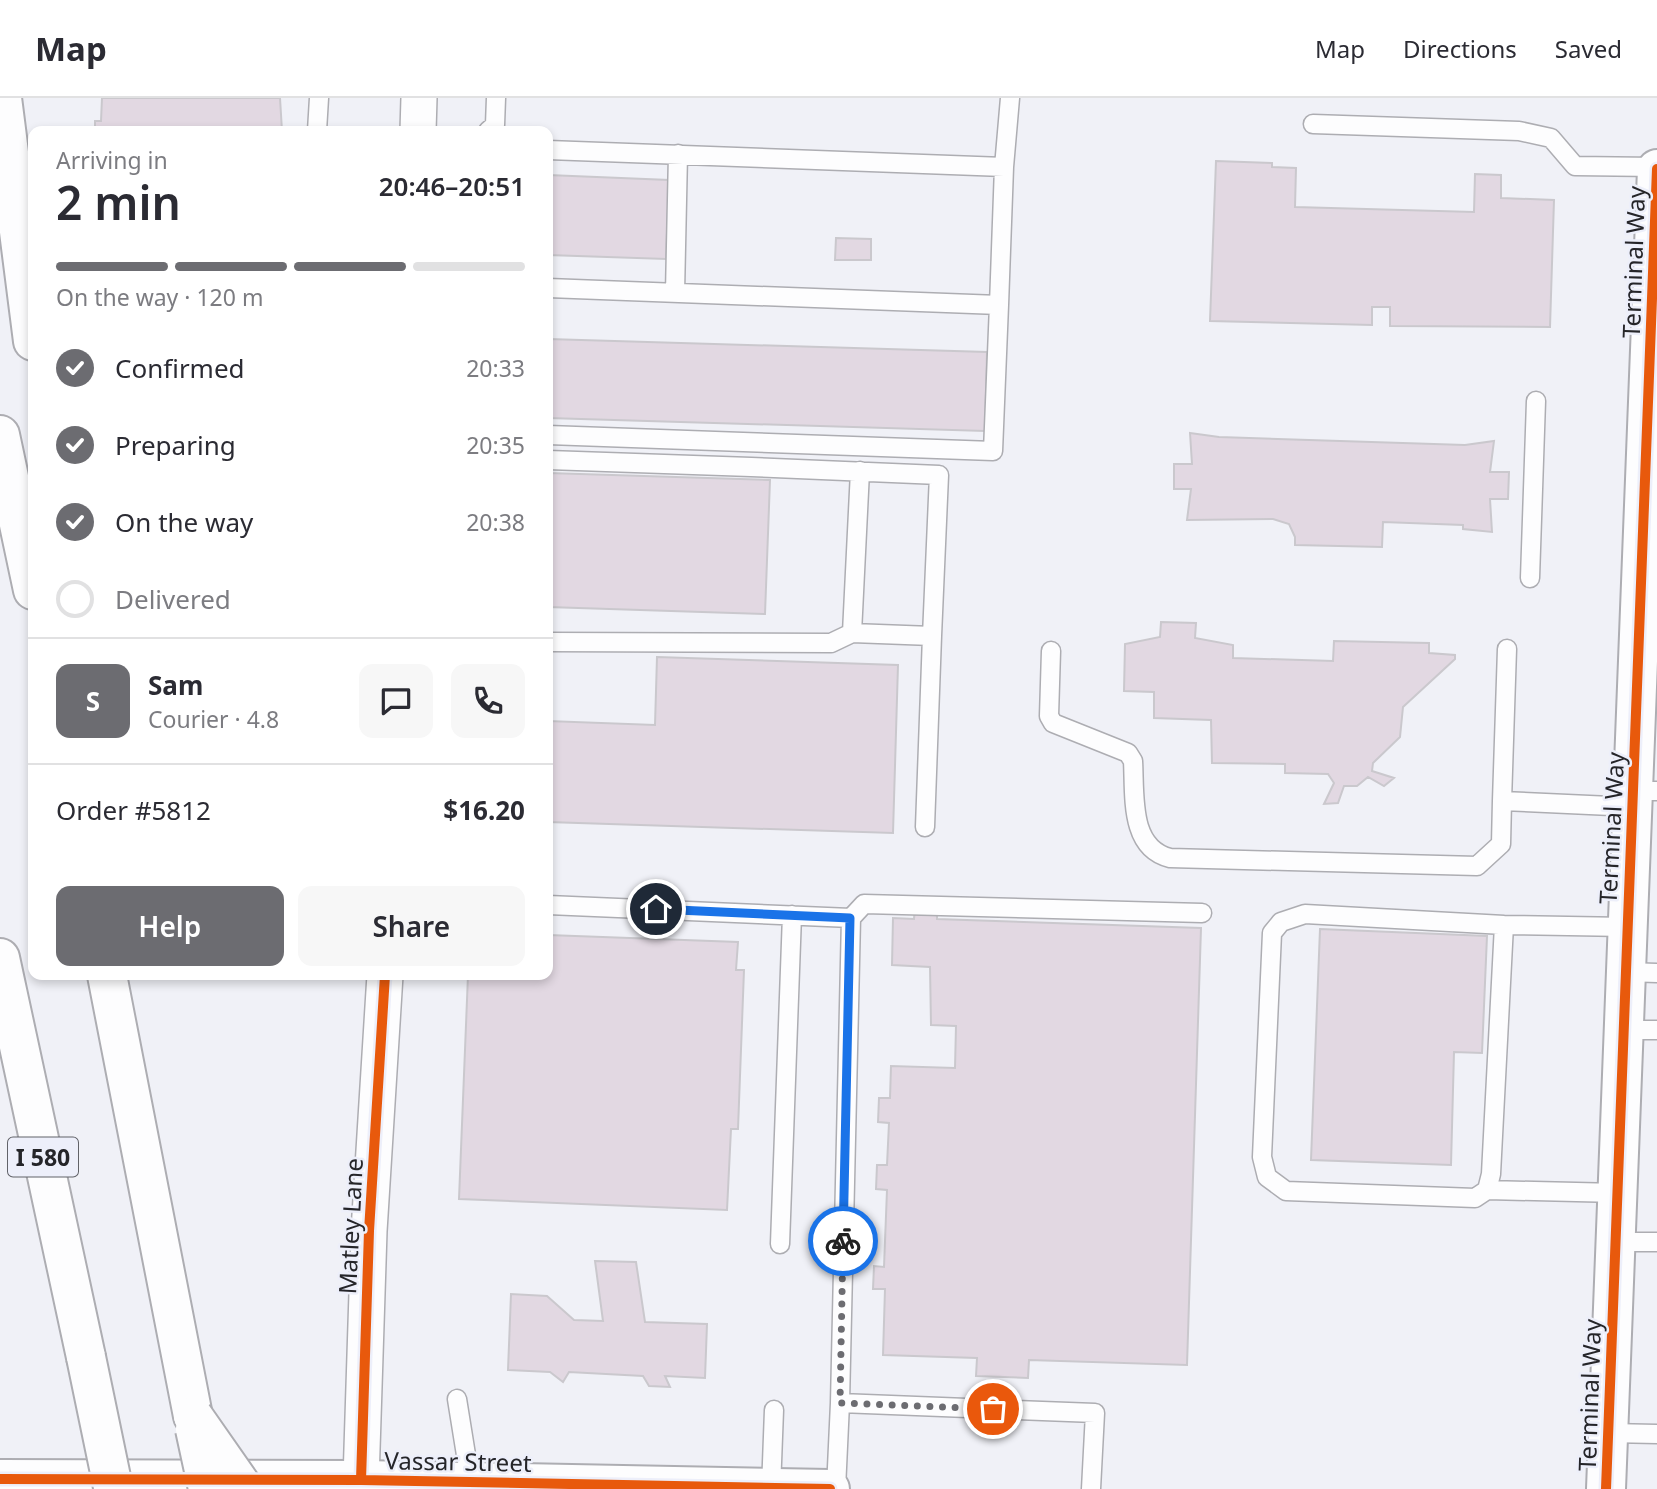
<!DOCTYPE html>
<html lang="en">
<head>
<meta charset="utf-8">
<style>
	body { margin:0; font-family:"Noto Sans",sans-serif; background:#f7f7f7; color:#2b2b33; height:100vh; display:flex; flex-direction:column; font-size:26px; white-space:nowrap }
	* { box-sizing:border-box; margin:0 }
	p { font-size:23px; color:#7c7c81 }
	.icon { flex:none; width:38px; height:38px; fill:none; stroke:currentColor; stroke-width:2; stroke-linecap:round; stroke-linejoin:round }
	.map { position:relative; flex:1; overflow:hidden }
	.drawer { position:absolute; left:28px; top:28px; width:525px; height:854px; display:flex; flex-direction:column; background:#fff; border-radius:14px; box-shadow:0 4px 10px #0003 }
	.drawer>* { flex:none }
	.pin { position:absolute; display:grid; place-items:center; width:60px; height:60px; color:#fff; margin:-30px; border:4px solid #fff; border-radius:50%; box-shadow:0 2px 7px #0007 }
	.courier { position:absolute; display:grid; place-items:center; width:70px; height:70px; margin:-35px; border:5px solid #1a73e8; border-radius:50%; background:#fff; color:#222; box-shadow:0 2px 9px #0007 }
	.headline em { font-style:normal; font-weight:600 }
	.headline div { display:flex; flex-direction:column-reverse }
	.headline { display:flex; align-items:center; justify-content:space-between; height:119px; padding:0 28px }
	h1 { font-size:46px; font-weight:600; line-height:52px }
	.bar { display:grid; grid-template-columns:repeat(4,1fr); gap:10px 7px; align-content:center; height:84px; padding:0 28px }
	.bar i { height:9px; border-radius:5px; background:#e1e1e2 }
	.bar .on { background:#6c6c71 }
	.bar p { grid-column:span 4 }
	.line { display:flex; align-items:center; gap:18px; padding:0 28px; border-top:2px solid #e1e1e2 }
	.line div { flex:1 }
	.round { display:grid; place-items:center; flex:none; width:74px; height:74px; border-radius:14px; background:#f7f7f7 }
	ol { padding:0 28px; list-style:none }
	li { display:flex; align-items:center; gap:21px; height:77px }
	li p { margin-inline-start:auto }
	li .icon { padding:7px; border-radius:50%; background:#6c6c71; color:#fff; stroke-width:4 }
	li:last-child { color:#7c7c81 }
	li i { width:38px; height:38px; border:4px solid #e1e1e2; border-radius:50% }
	.button { display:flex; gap:14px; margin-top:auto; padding:14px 28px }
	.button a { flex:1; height:80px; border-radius:14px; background:#6c6c71; color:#fff; font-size:28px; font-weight:600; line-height:80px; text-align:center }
	.button a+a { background:#f7f7f7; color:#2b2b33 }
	header { display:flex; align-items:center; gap:42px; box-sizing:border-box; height:98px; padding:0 35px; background:#fff; border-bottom:2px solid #e1e1e2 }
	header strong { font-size:33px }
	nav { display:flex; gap:38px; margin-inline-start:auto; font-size:24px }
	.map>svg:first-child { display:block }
	.building { fill:#e2d8e2; stroke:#cac8cd; stroke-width:2 }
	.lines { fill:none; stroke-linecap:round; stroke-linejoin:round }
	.lane-casing { stroke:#adadb2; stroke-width:21 }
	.street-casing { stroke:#adadb2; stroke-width:38 }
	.secondary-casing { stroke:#adadb2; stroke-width:42 }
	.highway-casing { stroke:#adadb2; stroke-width:42 }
	.lane { stroke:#fdfdfe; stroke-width:18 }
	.street { stroke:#fdfdfe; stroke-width:35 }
	.secondary { stroke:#fdfdfe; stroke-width:38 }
	.highway { stroke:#fdfdfe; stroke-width:38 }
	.highway-bridge-casing { stroke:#adadb2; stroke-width:42; stroke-linecap:butt }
	.highway-bridge { stroke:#fdfdfe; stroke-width:38 }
	.cycleway-casing { stroke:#edeffa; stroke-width:15 }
	.cycleway { stroke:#e8590c; stroke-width:10 }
	.done { stroke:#6c6c71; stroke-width:7; stroke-dasharray:0 12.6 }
	.route { stroke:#1a73e8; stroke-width:9 }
	.labels { text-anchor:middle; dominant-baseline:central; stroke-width:5; stroke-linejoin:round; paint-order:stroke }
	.shield { fill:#edeffa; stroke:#616268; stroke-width:2 }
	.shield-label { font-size:23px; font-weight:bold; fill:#252529 }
	.street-label { font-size:24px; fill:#252529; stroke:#edeffa }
</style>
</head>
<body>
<header>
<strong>Map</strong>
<nav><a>Map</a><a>Directions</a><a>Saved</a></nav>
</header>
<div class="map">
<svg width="1657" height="1391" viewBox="0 0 1657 1391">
	<rect width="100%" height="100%" fill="#f0f1f7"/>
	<!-- building -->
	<path class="building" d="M102,0H280L282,33H95V23H101Z
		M1216,63L1272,65V69L1296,70L1295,109L1474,114L1475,76L1501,77V100L1554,102L1550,229L1390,228V209H1372V227L1210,223Z
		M548,77L669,82L666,161L548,157Z
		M836,140L871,141V162H835Z
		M548,241L987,254L985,333L548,320Z
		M1190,335L1219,339L1465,347L1494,343L1490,374H1509L1508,401H1490L1492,434L1463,431V427L1383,424L1382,449L1295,447V439L1289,426L1273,421L1187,422L1191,391H1174V366H1192Z
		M548,375L770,382L765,516L548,509Z
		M1161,524L1196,525L1195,540L1233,547V560L1333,563L1334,543L1429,545V555L1455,557V561L1403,609L1400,639L1373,665L1372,673L1394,680L1384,688L1368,679L1357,688H1344L1338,705L1324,706L1334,685L1328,676L1285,675V666L1212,665L1211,622L1154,620V594L1124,593L1125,546L1160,539Z
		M657,559L898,567L893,735L548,724V623L655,627Z
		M915,809L937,810V821L1201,830L1187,1267L1029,1262L1028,1280L976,1278L977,1260L883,1257L885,1191H873L874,1168L884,1169L887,1092L876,1091L877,1067H887L889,1025L878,1024L879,1000H890L891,968L955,970L956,928L931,927L930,869L892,867L893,820L914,821Z
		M1320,831L1487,838L1482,955L1454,954L1451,1067L1311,1062Z
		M548,837L738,844L736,872H744L738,1031H731L727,1112L459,1101L468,877H548Z
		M595,1163L636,1164L645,1224L707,1226L705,1280L665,1278L670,1289L649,1288L643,1278L569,1274L563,1284L550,1274L508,1272L511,1196L547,1198L574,1222L603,1223Z"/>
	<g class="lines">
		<!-- lane casing -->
		<g class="lane-casing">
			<path id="lane" d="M1313,26L1519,33L1551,40L1575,68L1657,69
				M317,33L319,0
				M488,33L495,27L496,0
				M548,52L1004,69L999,207L548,190
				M1004,69L1010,0
				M675,195L678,56
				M548,337L993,353L999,207
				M548,362C678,366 809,371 939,377L932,538L852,535L860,373
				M1530,480L1536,303
				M548,544L831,545L852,535
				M1051,553L1049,618L1053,625L1128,655L1133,663C1135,697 1129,750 1170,760L1477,768L1501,746L1502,703L1633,709
				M1635,693H1657
				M1502,703L1507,551
				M925,729L932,538
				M548,807L851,820L864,806L1202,815
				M1504,827L1491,1076L1487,1092L1475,1100L1286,1093L1267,1079L1262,1059L1272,835L1281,824L1305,816L1504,827L1627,829
				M1626,874L1657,875
				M1624,932H1657
				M1487,1092L1618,1095
				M1616,1144H1657
				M780,1146L792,817
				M457,1301L471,1388
				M840,1305L851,820
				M1609,1335L1657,1336
				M771,1391L774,1312
				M836,1391L840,1305L1095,1315L1091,1391"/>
		</g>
		<!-- street casing -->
		<g class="street-casing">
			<path id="street" d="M418,33L419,0
				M361,1382L369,1133L385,877"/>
		</g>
		<!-- secondary casing -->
		<g class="secondary-casing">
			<path id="secondary" d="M0,1381L361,1382L830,1391
				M1606,1391L1657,71"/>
		</g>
		<!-- highway casing -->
		<g class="highway-casing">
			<path id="highway" d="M2,0L33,243
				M0,337L33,492
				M0,860L86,1259
				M107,877L193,1318"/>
		</g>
		<!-- lane -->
		<use href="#lane" class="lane"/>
		<!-- street -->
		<use href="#street" class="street"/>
		<!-- secondary -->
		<use href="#secondary" class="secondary"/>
		<!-- highway -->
		<use href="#highway" class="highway"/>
		<!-- highway-bridge casing -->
		<g class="highway-bridge-casing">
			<path id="highway-bridge" d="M86,1259L113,1389
				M193,1318L244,1391
				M195,1331L208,1391"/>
		</g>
		<!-- highway-bridge -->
		<use href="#highway-bridge" class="highway-bridge"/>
		<!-- cycleway casing -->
		<g class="cycleway-casing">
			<path id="cycleway" d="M0,1381L361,1382L830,1391
				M361,1382L369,1133L385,877
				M1606,1391L1657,71"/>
		</g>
		<!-- cycleway -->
		<use href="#cycleway" class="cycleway"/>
	</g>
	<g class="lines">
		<!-- done -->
		<path class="done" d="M843,1143L840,1305L993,1311"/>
		<!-- route -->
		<path class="route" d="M656,811L850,820L843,1143"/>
	</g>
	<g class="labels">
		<!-- shield labels -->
		<rect class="shield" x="8" y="1039.5" width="70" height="39" rx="5"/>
		<g class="shield-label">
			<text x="43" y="1059">I 580</text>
		</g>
		<!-- street labels -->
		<g class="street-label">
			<text transform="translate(1633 164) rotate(-88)">Terminal Way</text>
			<text transform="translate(1611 730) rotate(-87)">Terminal Way</text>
			<text transform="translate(350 1128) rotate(-87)">Matley Lane</text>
			<text transform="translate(1589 1297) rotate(-88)">Terminal Way</text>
			<text transform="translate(458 1363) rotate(1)">Vassar Street</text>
		</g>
	</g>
</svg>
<div class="pin" style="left:993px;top:1311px;background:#ea580c"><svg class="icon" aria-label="bag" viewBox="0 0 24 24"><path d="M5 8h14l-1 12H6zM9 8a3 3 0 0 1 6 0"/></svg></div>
<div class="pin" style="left:656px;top:811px;background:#1f2937"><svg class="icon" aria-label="home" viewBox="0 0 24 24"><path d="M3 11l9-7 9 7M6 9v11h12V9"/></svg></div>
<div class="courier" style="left:843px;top:1143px"><svg class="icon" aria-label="bike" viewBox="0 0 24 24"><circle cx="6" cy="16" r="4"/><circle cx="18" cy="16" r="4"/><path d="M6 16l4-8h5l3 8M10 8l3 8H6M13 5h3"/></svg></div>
<section class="drawer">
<div class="headline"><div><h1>2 min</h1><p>Arriving in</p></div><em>20:46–20:51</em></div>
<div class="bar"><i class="on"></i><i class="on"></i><i class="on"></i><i></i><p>On the way · 120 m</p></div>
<ol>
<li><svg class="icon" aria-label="check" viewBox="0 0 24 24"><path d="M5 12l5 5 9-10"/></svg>Confirmed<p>20:33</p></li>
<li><svg class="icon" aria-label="check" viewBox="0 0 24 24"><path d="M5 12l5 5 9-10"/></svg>Preparing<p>20:35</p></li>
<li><svg class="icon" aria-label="check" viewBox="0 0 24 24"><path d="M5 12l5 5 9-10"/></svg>On the way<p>20:38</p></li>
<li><i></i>Delivered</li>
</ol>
<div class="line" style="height:126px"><b class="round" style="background:#6c6c71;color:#fff">S</b><div><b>Sam</b><p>Courier · 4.8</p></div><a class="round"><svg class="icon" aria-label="chat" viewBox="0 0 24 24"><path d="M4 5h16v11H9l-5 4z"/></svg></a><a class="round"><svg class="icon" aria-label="phone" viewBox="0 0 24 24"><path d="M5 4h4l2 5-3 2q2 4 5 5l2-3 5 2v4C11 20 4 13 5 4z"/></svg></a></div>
<div class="line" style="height:91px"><div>Order #5812</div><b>$16.20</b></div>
<div class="button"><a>Help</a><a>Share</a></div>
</section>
</div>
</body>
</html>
